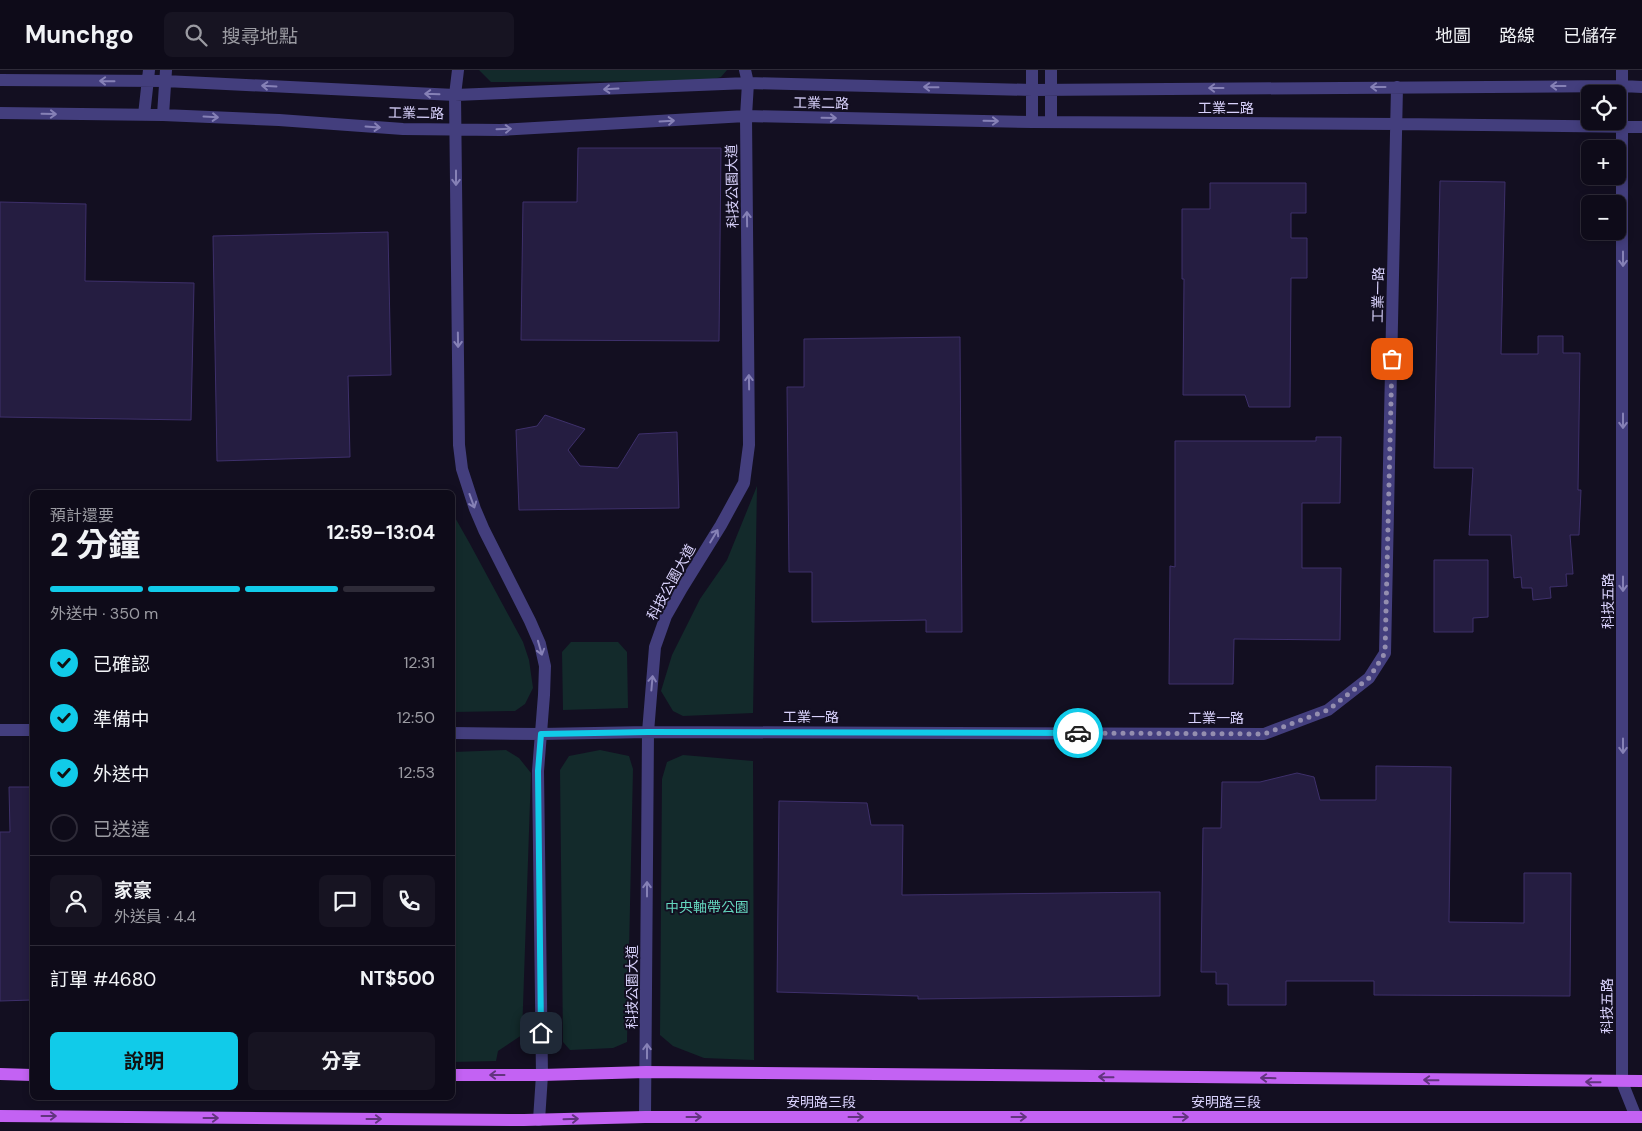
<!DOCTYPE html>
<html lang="zh-TW">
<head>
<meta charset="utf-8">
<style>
	body { margin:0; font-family:"DM Sans","Noto Sans TC",sans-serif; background:#171422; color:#f1f3f6; height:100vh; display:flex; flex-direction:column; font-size:19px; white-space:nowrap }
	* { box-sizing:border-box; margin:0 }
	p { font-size:16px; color:#9b9ba2 }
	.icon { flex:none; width:28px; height:28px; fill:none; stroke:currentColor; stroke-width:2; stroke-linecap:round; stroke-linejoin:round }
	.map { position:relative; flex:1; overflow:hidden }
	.panel { position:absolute; left:30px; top:420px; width:425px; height:610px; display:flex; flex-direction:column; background:#0e0b19; border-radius:8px; box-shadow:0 2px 8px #0003,0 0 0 1px #2e2b38 }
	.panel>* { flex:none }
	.buttons { position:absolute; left:1581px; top:15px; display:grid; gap:10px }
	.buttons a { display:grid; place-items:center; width:45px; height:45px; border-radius:8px; background:#0e0b19; box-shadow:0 2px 8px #0003,0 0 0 1px #2e2b38; font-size:25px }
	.pin { position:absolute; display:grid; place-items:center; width:42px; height:42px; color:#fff; margin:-21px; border-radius:10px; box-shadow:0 2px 8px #0006 }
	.courier { position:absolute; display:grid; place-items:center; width:50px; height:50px; margin:-25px; border:4px solid #11cbe9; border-radius:50%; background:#fff; color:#222; box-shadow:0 1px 6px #0007 }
	.headline em { font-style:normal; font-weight:700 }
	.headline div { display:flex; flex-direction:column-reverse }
	.headline { display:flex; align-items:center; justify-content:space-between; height:85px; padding:0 20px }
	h1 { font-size:32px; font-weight:700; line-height:38px }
	.bar { display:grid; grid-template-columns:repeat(4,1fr); gap:8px 5px; align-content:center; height:60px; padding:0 20px }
	.bar i { height:6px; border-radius:4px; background:#2e2b38 }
	.bar .selected { background:#11cbe9 }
	.bar p { grid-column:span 4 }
	.line { display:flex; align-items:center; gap:12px; padding:0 20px; border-top:1px solid #2e2b38 }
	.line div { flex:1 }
	.round { display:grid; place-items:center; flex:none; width:52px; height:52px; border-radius:8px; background:#171422 }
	ol { padding:0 20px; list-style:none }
	li { display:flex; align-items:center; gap:15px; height:55px }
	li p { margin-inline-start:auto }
	li .icon { padding:5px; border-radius:50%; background:#11cbe9; color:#111; stroke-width:4 }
	li:last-child { color:#9b9ba2 }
	li i { width:28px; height:28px; border:2px solid #2e2b38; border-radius:50% }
	.action { display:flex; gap:10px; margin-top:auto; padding:10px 20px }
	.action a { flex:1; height:58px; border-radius:8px; background:#11cbe9; color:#111; font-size:20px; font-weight:700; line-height:58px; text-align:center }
	.action a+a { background:#171422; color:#f1f3f6 }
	header { display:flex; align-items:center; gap:30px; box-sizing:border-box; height:70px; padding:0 25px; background:#0e0b19; border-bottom:1px solid #2e2b38 }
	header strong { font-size:24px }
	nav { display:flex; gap:28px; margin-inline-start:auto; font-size:18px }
	.search { width:350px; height:45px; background:#171422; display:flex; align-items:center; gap:12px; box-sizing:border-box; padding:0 18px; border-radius:8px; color:#9b9ba2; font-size:19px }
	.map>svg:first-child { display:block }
	.green { fill:#132a2b }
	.building { fill:#251d41; stroke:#3e306b }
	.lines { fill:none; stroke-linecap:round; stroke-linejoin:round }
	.minor { stroke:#433e7d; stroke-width:12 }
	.primary { stroke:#c362f3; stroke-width:12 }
	.oneway { stroke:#8681b6 }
	.oneway2 { stroke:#62347f }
	.done { stroke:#948eaf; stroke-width:5; stroke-dasharray:0 9 }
	.route { stroke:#11cbe9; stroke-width:6 }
	.labels { text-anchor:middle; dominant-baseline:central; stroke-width:4; stroke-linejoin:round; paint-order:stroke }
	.street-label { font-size:14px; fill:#d9d2fc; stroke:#130f21 }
	.park-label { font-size:14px; fill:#64d6be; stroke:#130f21 }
</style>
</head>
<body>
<header>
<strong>Munchgo</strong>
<div class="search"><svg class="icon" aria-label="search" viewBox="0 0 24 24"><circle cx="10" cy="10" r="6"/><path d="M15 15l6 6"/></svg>搜尋地點</div>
<nav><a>地圖</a><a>路線</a><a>已儲存</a></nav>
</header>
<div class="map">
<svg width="1642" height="1061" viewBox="0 0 1642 1061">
	<rect width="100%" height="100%" fill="#130f21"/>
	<!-- green -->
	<path class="green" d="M479,0H727L721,7L707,11L491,12Z
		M757,416L753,643L683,646L673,641L661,621L672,585L700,529L727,490Z
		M453,444L470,474L523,572L529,590L533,618L525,634L515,641L453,642Z
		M571,572H618L627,582L628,638L563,640L562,582Z
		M506,680L519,688L531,703L522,965L498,981L496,991L453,992V682Z
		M600,680L629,686L633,699L627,972L613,978L570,980L563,972L560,700L569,686Z
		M683,685L753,691L754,990L704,988L673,976L660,965L662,709L667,692Z"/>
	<!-- building -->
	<path class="building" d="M578,78H721L719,271L521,270L523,132H577Z
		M1440,111L1505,112L1501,284H1538V266H1563V283H1580L1578,420H1581L1579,465H1570L1573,504H1566L1567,516L1550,517L1551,528L1533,530L1532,518H1522L1521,507L1514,508L1511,465H1469L1473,398H1434Z
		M1210,113H1306V143H1291V168H1307V208H1291L1290,337H1249L1245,325H1183L1184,209H1182V139H1210Z
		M0,132L86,134L85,211L194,213L191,350L0,347Z
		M388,162L391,305L348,306L350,387L217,391L213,166Z
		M960,267L962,562H926V550L812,552V502H789L787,317H804V269Z
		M545,345L585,359L568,380L580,396L618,398L639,364L677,362L679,438L519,440L516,360L537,356Z
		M1316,367H1341L1340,433H1302V498H1341L1340,570L1234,569L1233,614H1169L1170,496L1175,497V371H1316Z
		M1434,490H1488V547L1473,548V562H1434Z
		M1376,696L1451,697L1449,852L1524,853V803H1571L1570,926L1374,925V911H1286V935H1228V914H1216V902H1201L1203,758H1221L1222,712H1260L1297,703L1314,707L1320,730H1376Z
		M9,717H32V930L0,931V762H10Z
		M779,731L867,733L871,755H903L902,825L1160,822V926L918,929V926L777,922Z"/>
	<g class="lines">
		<!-- minor -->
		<path class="minor" d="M458,0L455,25L459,375L462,399L475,439L484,460L530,551L540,574L545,596L544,625L538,701L542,1005L539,1050
			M1032,0V52
			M1622,0V1012L1636,1047
			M0,10L165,11L455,25L748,13L1032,20L1622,16L1642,17
			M0,43L163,45L279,50L403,59L501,60L746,46L1032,52L1397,54L1642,57
			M144,45L149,0
			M163,45L166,0
			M1051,52V0
			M0,660H32
			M452,663L541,664L648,662L1264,664L1328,640L1369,608L1385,583L1397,17
			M645,1047L648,662L655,577L666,546L682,518L721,455L744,413L749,375L746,46L748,13L745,0"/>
		<!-- primary -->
		<path class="primary" d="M0,1004L32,1005
			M452,1005H542L646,1002L1642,1011
			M0,1046L524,1050L645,1047H1642"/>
	</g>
	<!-- one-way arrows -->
	<defs><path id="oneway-shaft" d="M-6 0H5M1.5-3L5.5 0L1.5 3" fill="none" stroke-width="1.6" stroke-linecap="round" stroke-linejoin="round" transform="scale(1.25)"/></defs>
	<g class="oneway">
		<use href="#oneway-shaft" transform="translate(107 11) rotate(-179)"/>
		<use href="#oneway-shaft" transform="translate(269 16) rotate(-177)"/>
		<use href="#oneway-shaft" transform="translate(1558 16) rotate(180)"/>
		<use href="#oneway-shaft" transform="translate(931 17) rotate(-179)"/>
		<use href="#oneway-shaft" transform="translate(1378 17) rotate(180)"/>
		<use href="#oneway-shaft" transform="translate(1216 18) rotate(180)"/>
		<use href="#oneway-shaft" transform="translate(611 19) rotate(177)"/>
		<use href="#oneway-shaft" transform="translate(432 24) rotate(-178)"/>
		<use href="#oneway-shaft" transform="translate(49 44) rotate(1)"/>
		<use href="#oneway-shaft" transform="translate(211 47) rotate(3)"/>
		<use href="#oneway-shaft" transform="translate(829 48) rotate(1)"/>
		<use href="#oneway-shaft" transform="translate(667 51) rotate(-3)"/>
		<use href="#oneway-shaft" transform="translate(991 51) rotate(1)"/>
		<use href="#oneway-shaft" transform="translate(373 57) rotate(4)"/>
		<use href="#oneway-shaft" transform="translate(504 59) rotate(-2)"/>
		<use href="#oneway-shaft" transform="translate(456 108) rotate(90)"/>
		<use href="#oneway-shaft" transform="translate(747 149) rotate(-91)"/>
		<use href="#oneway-shaft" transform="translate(1623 189) rotate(90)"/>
		<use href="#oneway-shaft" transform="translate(458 270) rotate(89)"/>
		<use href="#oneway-shaft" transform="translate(749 312) rotate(-91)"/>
		<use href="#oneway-shaft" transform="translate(1623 351) rotate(90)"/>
		<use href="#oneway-shaft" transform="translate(472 431) rotate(70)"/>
		<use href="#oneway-shaft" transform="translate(714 466) rotate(-59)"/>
		<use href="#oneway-shaft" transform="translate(1623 514) rotate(90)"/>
		<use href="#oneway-shaft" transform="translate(540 578) rotate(74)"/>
		<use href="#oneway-shaft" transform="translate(652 613) rotate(-85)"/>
		<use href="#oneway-shaft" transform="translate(1623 676) rotate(90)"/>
		<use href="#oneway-shaft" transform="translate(647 819) rotate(-90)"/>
		<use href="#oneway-shaft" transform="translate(647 981) rotate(-90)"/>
	</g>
	<g class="oneway2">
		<use href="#oneway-shaft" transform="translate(497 1005) rotate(-180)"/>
		<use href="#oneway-shaft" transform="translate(1106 1007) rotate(-179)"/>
		<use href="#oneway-shaft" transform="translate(1268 1008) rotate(-179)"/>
		<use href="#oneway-shaft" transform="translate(1431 1010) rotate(-179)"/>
		<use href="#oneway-shaft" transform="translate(1593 1012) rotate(-179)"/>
		<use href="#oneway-shaft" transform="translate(49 1046)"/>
		<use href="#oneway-shaft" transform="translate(694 1047)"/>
		<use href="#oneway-shaft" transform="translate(856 1047)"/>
		<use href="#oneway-shaft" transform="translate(1019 1047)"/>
		<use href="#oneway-shaft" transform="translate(1181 1047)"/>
		<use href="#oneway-shaft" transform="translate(211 1048)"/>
		<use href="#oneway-shaft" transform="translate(374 1049)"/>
		<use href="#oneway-shaft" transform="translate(571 1049) rotate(-2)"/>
	</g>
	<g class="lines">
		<!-- done -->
		<path class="done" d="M1078,663L1264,664L1328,640L1369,608L1385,583L1392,289"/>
		<!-- route -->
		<path class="route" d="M541,963L538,701L541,664L648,662L1078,663"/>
	</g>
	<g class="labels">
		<!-- street labels -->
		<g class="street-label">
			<text transform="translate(821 33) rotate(1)">工業二路</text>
			<text x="1226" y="38">工業二路</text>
			<text transform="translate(416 43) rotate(1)">工業二路</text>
			<text transform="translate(732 116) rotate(-91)">科技公園大道</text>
			<text transform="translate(1378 225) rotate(-89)">工業一路</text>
			<text transform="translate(671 512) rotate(-61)">科技公園大道</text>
			<text transform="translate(1608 531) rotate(-90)">科技五路</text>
			<text x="811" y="647">工業一路</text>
			<text x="1216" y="648">工業一路</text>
			<text transform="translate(632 917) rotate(-90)">科技公園大道</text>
			<text transform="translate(1607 936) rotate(-90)">科技五路</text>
			<text x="821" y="1032">安明路三段</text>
			<text x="1226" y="1032">安明路三段</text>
		</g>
		<!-- park labels -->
		<g class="park-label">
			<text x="707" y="837">中央軸帶公園</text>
		</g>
	</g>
</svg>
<div class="buttons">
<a><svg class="icon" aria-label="locate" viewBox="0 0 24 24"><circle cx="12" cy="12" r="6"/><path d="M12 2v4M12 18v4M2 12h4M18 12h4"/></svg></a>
<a>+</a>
<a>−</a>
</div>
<div class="pin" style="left:1392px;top:289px;background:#ea580c"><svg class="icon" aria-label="bag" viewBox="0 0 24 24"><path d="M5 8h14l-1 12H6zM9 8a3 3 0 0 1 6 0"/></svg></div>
<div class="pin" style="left:541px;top:963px;background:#1f2937"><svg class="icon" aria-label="home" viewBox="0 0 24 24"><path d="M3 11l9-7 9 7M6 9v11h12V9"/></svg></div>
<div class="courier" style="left:1078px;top:663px"><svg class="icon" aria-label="car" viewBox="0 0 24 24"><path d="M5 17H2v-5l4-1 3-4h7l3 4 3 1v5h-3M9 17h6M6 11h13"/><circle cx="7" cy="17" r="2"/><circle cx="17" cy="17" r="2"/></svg></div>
<section class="panel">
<div class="headline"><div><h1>2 分鐘</h1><p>預計還要</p></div><em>12:59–13:04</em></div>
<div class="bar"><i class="selected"></i><i class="selected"></i><i class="selected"></i><i></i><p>外送中 · 350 m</p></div>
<ol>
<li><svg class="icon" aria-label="check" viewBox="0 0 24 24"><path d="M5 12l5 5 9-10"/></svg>已確認<p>12:31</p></li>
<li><svg class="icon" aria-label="check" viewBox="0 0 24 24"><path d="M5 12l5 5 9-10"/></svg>準備中<p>12:50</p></li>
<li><svg class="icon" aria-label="check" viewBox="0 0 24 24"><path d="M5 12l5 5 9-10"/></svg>外送中<p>12:53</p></li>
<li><i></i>已送達</li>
</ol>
<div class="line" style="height:90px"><a class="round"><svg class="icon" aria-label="person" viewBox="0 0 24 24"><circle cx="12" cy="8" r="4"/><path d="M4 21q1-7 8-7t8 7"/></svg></a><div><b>家豪</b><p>外送員 · 4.4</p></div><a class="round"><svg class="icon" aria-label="chat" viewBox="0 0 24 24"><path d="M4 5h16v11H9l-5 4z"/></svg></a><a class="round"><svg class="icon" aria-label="phone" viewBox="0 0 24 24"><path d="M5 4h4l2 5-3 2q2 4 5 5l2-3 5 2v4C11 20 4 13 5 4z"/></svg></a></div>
<div class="line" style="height:65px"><div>訂單 #4680</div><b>NT$500</b></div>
<div class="action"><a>說明</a><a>分享</a></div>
</section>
</div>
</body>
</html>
